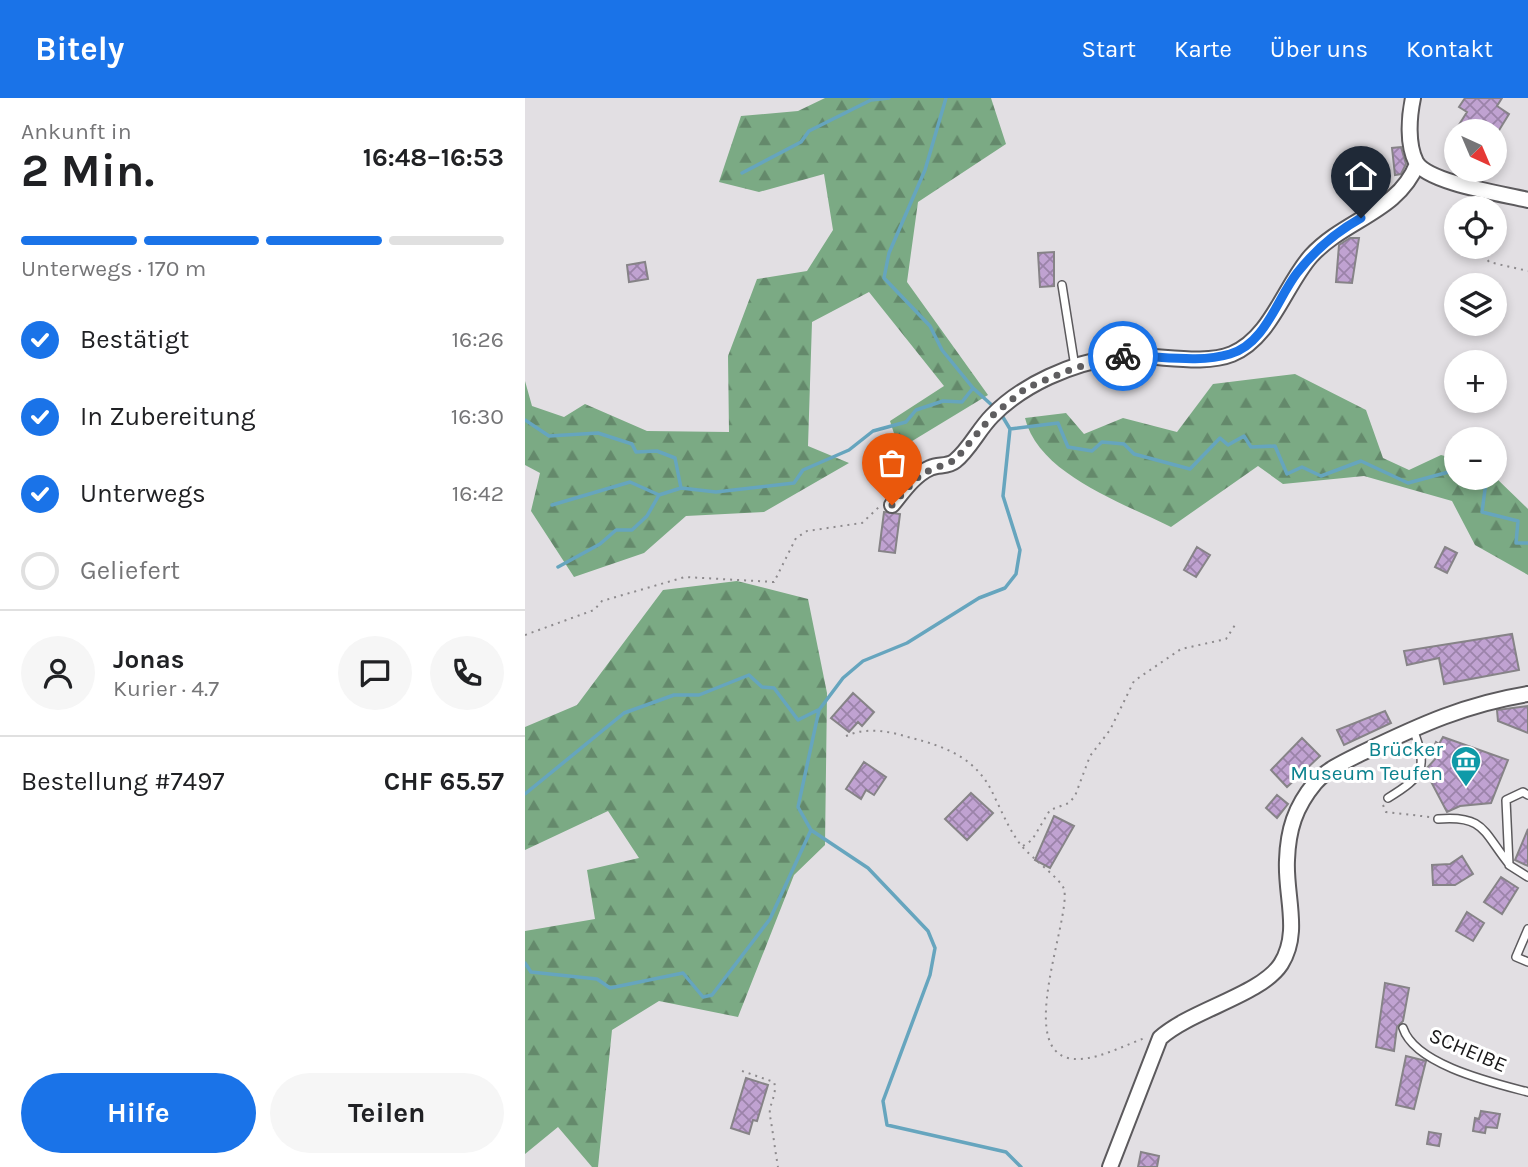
<!DOCTYPE html>
<html lang="de">
<head>
<meta charset="utf-8">
<style>
	body { margin:0; font-family:Karla,sans-serif; background:#f6f6f6; color:#202124; height:100vh; display:flex; flex-direction:column; font-size:26px; white-space:nowrap }
	* { box-sizing:border-box; margin:0 }
	p { font-size:23px; color:#757577 }
	.icon { flex:none; width:38px; height:38px; fill:none; stroke:currentColor; stroke-width:2; stroke-linecap:round; stroke-linejoin:round }
	.map { position:relative; flex:1; overflow:hidden }
	.details { display:flex; flex-direction:column; background:#fff; width:525px }
	.details>* { flex:none }
	.needle { width:46px; rotate:136deg }
	.controls { position:absolute; left:919px; top:21px; display:grid; gap:14px }
	.controls a { display:grid; place-items:center; width:63px; height:63px; border-radius:50%; background:#fff; box-shadow:0 4px 10px #0003; font-size:35px }
	.pin { position:absolute; display:grid; place-items:center; width:60px; height:60px; color:#fff; margin:-72px -30px; border-radius:50% 50% 50% 0; rotate:-45deg; box-shadow:0 0 7px #0007 }
	.pin .icon { rotate:45deg }
	.courier { position:absolute; display:grid; place-items:center; width:70px; height:70px; margin:-35px; border:5px solid #1a73e8; border-radius:50%; background:#fff; color:#222; box-shadow:0 2px 9px #0007 }
	.summary em { font-style:normal; font-weight:700 }
	.summary div { display:flex; flex-direction:column-reverse }
	.summary { display:flex; align-items:center; justify-content:space-between; height:119px; padding:0 21px }
	h1 { font-size:46px; font-weight:700; line-height:52px }
	.bar { display:grid; grid-template-columns:repeat(4,1fr); gap:10px 7px; align-content:center; height:84px; padding:0 21px }
	.bar i { height:9px; border-radius:5px; background:#e0e0e0 }
	.bar .active { background:#1a73e8 }
	.bar p { grid-column:span 4 }
	.line { display:flex; align-items:center; gap:18px; padding:0 21px; border-top:2px solid #e0e0e0 }
	.line div { flex:1 }
	.round { display:grid; place-items:center; flex:none; width:74px; height:74px; border-radius:37px; background:#f6f6f6 }
	ol { padding:0 21px; list-style:none }
	li { display:flex; align-items:center; gap:21px; height:77px }
	li p { margin-inline-start:auto }
	li .icon { padding:7px; border-radius:50%; background:#1a73e8; color:#fff; stroke-width:4 }
	li:last-child { color:#757577 }
	li i { width:38px; height:38px; border:4px solid #e0e0e0; border-radius:50% }
	.primary-button { display:flex; gap:14px; margin-top:auto; padding:14px 21px }
	.primary-button a { flex:1; height:80px; border-radius:42px; background:#1a73e8; color:#fff; font-size:28px; font-weight:700; line-height:80px; text-align:center }
	.primary-button a+a { background:#f6f6f6; color:#202124 }
	header { display:flex; align-items:center; gap:42px; box-sizing:border-box; height:98px; padding:0 35px; background:#1a73e8; color:#fff }
	header strong { font-size:33px }
	nav { display:flex; gap:38px; margin-inline-start:auto; font-size:24px }
	main { display:flex; flex:1; min-height:0 }
	.map>svg:first-child { display:block }
	.forest { fill:url(#forest-firs) }
	.lines { fill:none; stroke-linecap:round; stroke-linejoin:round }
	.stream { stroke:#66a5be; stroke-width:3.5 }
	.building { fill:url(#building-cross-hatch); stroke:#868387; stroke-width:2 }
	.lane-casing { stroke:#5c5a5d; stroke-width:10 }
	.street-casing { stroke:#5c5a5d; stroke-width:18 }
	.path { stroke:#8d8a8d; stroke-width:2; stroke-dasharray:2 5; stroke-linecap:butt }
	.lane { stroke:#fff; stroke-width:7 }
	.street { stroke:#fff; stroke-width:14 }
	.done { stroke:#5f5e60; stroke-width:7; stroke-dasharray:0 12.6 }
	.route { stroke:#1a73e8; stroke-width:9 }
	.labels { text-anchor:middle; dominant-baseline:central; stroke-width:6; stroke-linejoin:round; paint-order:stroke }
	.culture-label { font-size:21px; fill:#0d838f; stroke:#fff; text-anchor:end }
	.street-label { font-size:21px; fill:#191819; stroke:#fff }
</style>
</head>
<body>
<header>
<strong>Bitely</strong>
<nav><a>Start</a><a>Karte</a><a>Über uns</a><a>Kontakt</a></nav>
</header>
<main>
<section class="details">
<div class="summary"><div><h1>2 Min.</h1><p>Ankunft in</p></div><em>16:48–16:53</em></div>
<div class="bar"><i class="active"></i><i class="active"></i><i class="active"></i><i></i><p>Unterwegs · 170 m</p></div>
<ol>
<li><svg class="icon" aria-label="check" viewBox="0 0 24 24"><path d="M5 12l5 5 9-10"/></svg>Bestätigt<p>16:26</p></li>
<li><svg class="icon" aria-label="check" viewBox="0 0 24 24"><path d="M5 12l5 5 9-10"/></svg>In Zubereitung<p>16:30</p></li>
<li><svg class="icon" aria-label="check" viewBox="0 0 24 24"><path d="M5 12l5 5 9-10"/></svg>Unterwegs<p>16:42</p></li>
<li><i></i>Geliefert</li>
</ol>
<div class="line" style="height:126px"><a class="round"><svg class="icon" aria-label="person" viewBox="0 0 24 24"><circle cx="12" cy="8" r="4"/><path d="M4 21q1-7 8-7t8 7"/></svg></a><div><b>Jonas</b><p>Kurier · 4.7</p></div><a class="round"><svg class="icon" aria-label="chat" viewBox="0 0 24 24"><path d="M4 5h16v11H9l-5 4z"/></svg></a><a class="round"><svg class="icon" aria-label="phone" viewBox="0 0 24 24"><path d="M5 4h4l2 5-3 2q2 4 5 5l2-3 5 2v4C11 20 4 13 5 4z"/></svg></a></div>
<div class="line" style="height:91px"><div>Bestellung #7497</div><b>CHF 65.57</b></div>
<div class="primary-button"><a>Hilfe</a><a>Teilen</a></div>
</section>
<div class="map">
<svg width="1003" height="1069" viewBox="0 0 1003 1069">
	<defs>
		<pattern id="forest-firs" width="22" height="20" patternUnits="userSpaceOnUse" patternTransform="scale(1.75)"><rect width="22" height="20" fill="#7baa84"/><path d="M5 1l3.5 6h-7zM16 11l3.5 6h-7z" fill="#64896b"/></pattern>
		<pattern id="building-cross-hatch" width="8" height="8" patternUnits="userSpaceOnUse" patternTransform="scale(1.75)"><rect width="8" height="8" fill="#c0a2d1"/><path d="M0 0l8 8M0 8l8-8" fill="none" stroke="#9b83a9"/></pattern>
	</defs>
	<rect width="100%" height="100%" fill="#e2dfe3"/>
	<!-- forest -->
	<path class="forest" d="M300,0H466L481,46L393,104L382,184L463,297L374,351L365,323L419,288L344,194L287,224L283,348L324,365L239,414L161,418L119,455L49,479L6,413L15,375L0,367V283L7,308L39,319L60,306L122,333L204,334L203,258L232,181L282,173L308,132L299,76L234,94L194,84L216,18L273,13Z
		M770,276L841,312L858,360L884,372L916,357L931,361V380L970,379L1003,411V477L950,447L927,403L839,378L758,386L733,368L646,429C598,405 513,376 500,320L541,315L559,336L598,320L652,334L688,286Z
		M212,483L283,501L302,595L300,747L269,777L213,919L134,903L87,932L73,1069H67L33,1029L0,1056V833L70,821L62,772L114,760L83,713L0,752V629L52,607L138,492Z"/>
	<g class="lines">
		<!-- stream -->
		<path class="stream" d="M421,0L400,72L364,155L359,180L405,228L417,252L448,290L470,310
			M217,75L276,44L284,33L346,2L364,0
			M476,316L485,331L478,398L495,452L491,476L480,490L454,500L382,545L338,563L318,580L294,612L273,709L286,732L343,770L403,833L410,850L405,877L358,1003L362,1027L481,1054L496,1069
			M0,322L24,338L73,335L107,346L111,354L132,353L150,360L156,390L191,394L269,385L278,372L324,352L348,333L381,324L391,312L418,303L437,304L448,290
			M485,331L533,325L543,349L567,353L577,344L599,346L609,356L665,371L695,340L703,347L719,338L726,349L750,348L762,376L777,369L796,378L836,363L883,385L931,372
			M955,380L961,384L957,414L993,423L991,445H1003
			M27,407L105,384L134,397L156,390
			M33,469L75,446L91,432H107L122,418L134,397
			M0,696L99,615L149,597H174L224,577L237,589L249,590L273,622L293,612
			M0,865L6,874L72,881L85,890L158,875L178,899L187,897L245,821L286,732"/>
	</g>
	<!-- building -->
	<path class="building" d="M940,0H977L972,8L984,16L973,34L959,26L955,33H930L942,14L934,9Z
		M876,49L881,66L876,76L870,77L867,50Z
		M825,140H834L827,185L811,184L814,147Z
		M529,154V188L515,189L513,155Z
		M120,164L123,181L104,184L102,167Z
		M359,414L375,416L370,455L354,453Z
		M672,449L685,457L671,479L659,472Z
		M920,449L932,455L922,475L910,469Z
		M987,536L994,572L919,586L914,560L882,567L879,553Z
		M328,595L349,614L337,628L333,624L324,634L306,620Z
		M1003,608V635L973,623L972,612Z
		M860,613L866,625L819,647L812,632Z
		M918,639L983,662L966,705L935,708L922,714L902,676V670L912,659L906,655L911,644L914,646Z
		M777,640L795,658L762,689L746,672Z
		M339,664L361,679L349,697L341,692L336,701L321,691Z
		M446,695L468,715L442,742L420,721Z
		M752,697L763,706L752,720L741,710Z
		M529,718L549,728L525,770L510,762Z
		M1003,731V768L990,762Z
		M937,758L948,776L930,787H908L907,767L925,766Z
		M976,779L993,790L977,816L959,804Z
		M942,814L959,825L948,843L931,833Z
		M860,885L884,890L878,923L872,929L869,953L851,949Z
		M881,958L901,963L889,1011L871,1007Z
		M221,980L243,987L232,1023L228,1022L224,1036L206,1030Z
		M956,1013L975,1016L972,1030L961,1029L960,1035L948,1033L950,1020L954,1021Z
		M904,1034L916,1036L914,1048L902,1046Z
		M616,1054L634,1058L632,1069H613Z"/>
	<g class="lines">
		<!-- lane casing -->
		<g class="lane-casing">
			<path id="lane" d="M537,187L550,269
				M1003,697L998,694L981,702L984,767L1003,779
				M863,700C899,678 903,670 888,631
				M913,721C960,717 958,734 984,766
				M1003,831L991,859L1003,864
				M878,930C890,967 969,985 1003,994"/>
		</g>
		<!-- street casing -->
		<g class="street-casing">
			<path id="street" d="M888,0C884,19 882,46 891,64C903,85 979,96 1003,102
				M367,407C377,395 389,377 405,370C413,366 423,369 430,363C444,352 454,331 467,318C498,286 547,265 590,259C625,254 675,269 707,256C746,240 760,187 786,158C820,121 873,114 892,66
				M585,1069L635,940C666,912 736,897 756,866C776,834 760,798 762,762C763,732 770,709 790,685C802,671 823,662 839,654C895,627 941,606 1003,596"/>
		</g>
		<!-- path -->
		<path class="path" d="M970,122L974,110
			M960,149V158L964,164L1003,173
			M0,537L69,512L77,503L160,479L249,484L271,440L282,433L337,425L355,408
			M321,638C341,629 363,633 383,639C422,649 453,660 470,700C478,716 484,731 495,746C506,760 535,780 539,791C547,821 484,965 555,961C576,960 600,947 620,940
			M858,707L861,714L905,719
			M498,748L507,742L525,712L544,705L550,698L565,658L585,632L609,583L656,551L701,541L710,527
			M217,973L249,984C253,996 243,1007 245,1018C248,1034 250,1052 253,1069"/>
		<!-- lane -->
		<use href="#lane" class="lane"/>
		<!-- street -->
		<use href="#street" class="street"/>
	</g>
	<g class="lines">
		<!-- done -->
		<path class="done" d="M367,407L396,376L430,362L467,318L501,290L550,270L598,258"/>
		<!-- route -->
		<path class="route" d="M598,258C631,257 672,266 705,256C740,246 752,201 772,175C790,152 811,134 836,120"/>
	</g>
	<!-- icons -->
	<defs>
		<g id="museum-pin" transform="scale(1.575)"><path d="M0 17L-7.5 6A9.5 9.5 0 1 1 7.5 6Z" fill="#0f9aa8" stroke="#fff"/><path d="M0-6L6-3V-2H-6V-3ZM-5-1h2V3h-2ZM-1-1h2V3h-2ZM3-1h2V3H3ZM-6 4H6V6H-6Z" fill="#fff"/></g>
	</defs>
	<g fill-rule="evenodd">
		<use href="#museum-pin" x="941" y="663"/>
	</g>
	<g class="labels">
		<!-- culture labels -->
		<g class="culture-label">
			<text x="918" y="651">Brücker<tspan x="918" dy="24">Museum Teufen</tspan></text>
		</g>
		<!-- street labels -->
		<g class="street-label">
			<text transform="translate(943 952) rotate(23)">SCHEIBE</text>
		</g>
	</g>
</svg>
<div class="controls">
<a><svg class="needle" viewBox="-14 -14 28 28"><path d="M0-13l5 13h-10z" fill="#e53935"/><path d="M0 13l5-13h-10z" fill="#757577"/></svg></a>
<a><svg class="icon" aria-label="locate" viewBox="0 0 24 24"><circle cx="12" cy="12" r="6"/><path d="M12 2v4M12 18v4M2 12h4M18 12h4"/></svg></a>
<a><svg class="icon" aria-label="layers" viewBox="0 0 24 24"><path d="M12 4l9 5-9 5-9-5zM3 14l9 5 9-5"/></svg></a>
<a>+</a>
<a>−</a>
</div>
<div class="pin" style="left:367px;top:407px;background:#ea580c"><svg class="icon" aria-label="bag" viewBox="0 0 24 24"><path d="M5 8h14l-1 12H6zM9 8a3 3 0 0 1 6 0"/></svg></div>
<div class="pin" style="left:836px;top:120px;background:#1f2937"><svg class="icon" aria-label="home" viewBox="0 0 24 24"><path d="M3 11l9-7 9 7M6 9v11h12V9"/></svg></div>
<div class="courier" style="left:598px;top:258px"><svg class="icon" aria-label="bike" viewBox="0 0 24 24"><circle cx="6" cy="16" r="4"/><circle cx="18" cy="16" r="4"/><path d="M6 16l4-8h5l3 8M10 8l3 8H6M13 5h3"/></svg></div>
</div>
</main>
</body>
</html>
